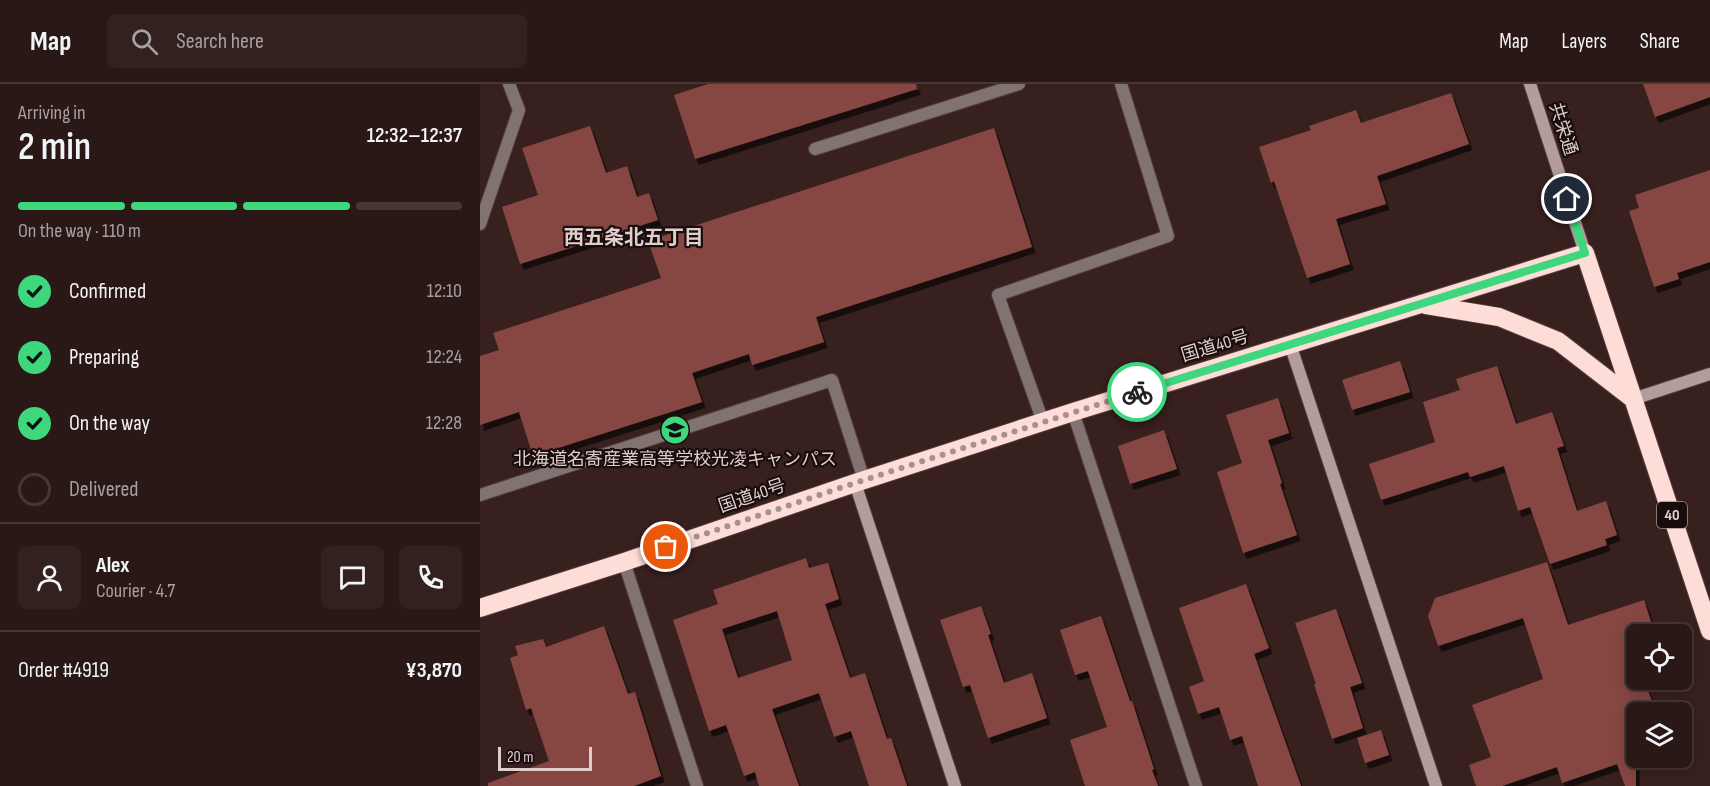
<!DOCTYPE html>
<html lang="en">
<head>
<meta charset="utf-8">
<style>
	body { margin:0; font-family:"Sofia Sans Condensed","Noto Sans JP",sans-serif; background:#32211f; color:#f1f3f6; height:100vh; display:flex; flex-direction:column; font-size:22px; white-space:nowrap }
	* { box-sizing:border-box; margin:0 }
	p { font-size:20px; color:#a5a0a1 }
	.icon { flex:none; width:33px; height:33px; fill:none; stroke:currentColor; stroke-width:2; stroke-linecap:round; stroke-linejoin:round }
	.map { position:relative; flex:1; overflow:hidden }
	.details { display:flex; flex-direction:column; background:#2a1816; width:480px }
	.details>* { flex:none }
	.controls { position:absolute; left:1146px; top:540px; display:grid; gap:12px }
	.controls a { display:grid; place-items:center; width:66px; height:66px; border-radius:9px; background:#2a1816; box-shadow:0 3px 15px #0003,0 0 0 2px #463735; font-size:30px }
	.scale { position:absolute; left:18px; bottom:15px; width:94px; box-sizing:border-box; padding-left:6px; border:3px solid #dfcecc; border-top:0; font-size:16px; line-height:21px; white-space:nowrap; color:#dfcecc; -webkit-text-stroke:4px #180d0c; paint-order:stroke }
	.pin { position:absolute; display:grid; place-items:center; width:51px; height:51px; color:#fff; margin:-26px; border:3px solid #fff; border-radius:50%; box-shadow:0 2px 6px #0007 }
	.courier { position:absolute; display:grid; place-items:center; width:60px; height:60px; margin:-30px; border:4px solid #3ed77d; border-radius:50%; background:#fff; color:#222; box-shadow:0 2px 8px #0007 }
	.headline em { font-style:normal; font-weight:600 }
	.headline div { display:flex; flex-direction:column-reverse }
	.headline { display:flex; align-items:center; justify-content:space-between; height:102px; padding:0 18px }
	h1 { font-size:39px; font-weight:600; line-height:45px }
	.bar { display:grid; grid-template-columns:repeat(4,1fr); gap:9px 6px; align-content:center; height:72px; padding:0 18px }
	.bar i { height:8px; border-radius:4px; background:#463735 }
	.bar .current { background:#3ed77d }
	.bar p { grid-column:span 4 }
	.line { display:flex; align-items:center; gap:15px; padding:0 18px; border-top:2px solid #463735 }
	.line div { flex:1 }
	.round { display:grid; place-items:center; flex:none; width:63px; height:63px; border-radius:9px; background:#32211f }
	ol { padding:0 18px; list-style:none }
	li { display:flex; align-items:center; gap:18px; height:66px }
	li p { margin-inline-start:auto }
	li .icon { padding:6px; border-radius:50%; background:#3ed77d; color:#111; stroke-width:4 }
	li:last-child { color:#a5a0a1 }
	li i { width:33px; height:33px; border:3px solid #463735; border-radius:50% }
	header { display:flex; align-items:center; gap:36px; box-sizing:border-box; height:84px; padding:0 30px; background:#2a1816; border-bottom:2px solid #463735 }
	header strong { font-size:28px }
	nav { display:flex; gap:33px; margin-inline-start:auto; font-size:21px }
	.search { width:420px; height:54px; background:#32211f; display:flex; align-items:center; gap:15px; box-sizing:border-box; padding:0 21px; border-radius:9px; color:#a5a0a1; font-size:22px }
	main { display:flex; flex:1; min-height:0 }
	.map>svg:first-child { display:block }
	.building { fill:#864742; fill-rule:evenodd; filter:url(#shadow) }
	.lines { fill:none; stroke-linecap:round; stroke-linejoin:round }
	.lane-casing { stroke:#533c3a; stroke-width:14 }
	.street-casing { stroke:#533c3a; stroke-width:14 }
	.secondary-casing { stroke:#533c3a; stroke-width:14 }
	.highway-casing { stroke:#533c3a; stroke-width:20 }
	.lane { stroke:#807371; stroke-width:12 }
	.street { stroke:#807371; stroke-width:12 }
	.secondary { stroke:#b39d9b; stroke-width:12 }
	.highway { stroke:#fedcd8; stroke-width:18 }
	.done { stroke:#a5918f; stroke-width:6; stroke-dasharray:0 10.8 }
	.route { stroke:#3ed77d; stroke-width:8 }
	.labels { text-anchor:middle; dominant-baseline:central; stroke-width:4.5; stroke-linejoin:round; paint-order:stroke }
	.shield { fill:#180d0c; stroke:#a39492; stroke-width:1.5 }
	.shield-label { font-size:16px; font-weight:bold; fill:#dfcecc }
	.street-label { font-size:18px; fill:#dfcecc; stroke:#180d0c }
	.poi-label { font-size:18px; fill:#dfcecc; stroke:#180d0c }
	.neighbourhood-label { font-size:20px; font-weight:bold; fill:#dfcecc; stroke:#180d0c }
</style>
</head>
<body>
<header>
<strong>Map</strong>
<div class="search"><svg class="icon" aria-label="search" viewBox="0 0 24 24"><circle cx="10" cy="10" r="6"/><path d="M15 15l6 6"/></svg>Search here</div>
<nav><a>Map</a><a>Layers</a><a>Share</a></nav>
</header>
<main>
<section class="details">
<div class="headline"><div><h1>2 min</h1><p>Arriving in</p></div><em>12:32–12:37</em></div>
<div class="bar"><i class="current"></i><i class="current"></i><i class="current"></i><i></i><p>On the way · 110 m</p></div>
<ol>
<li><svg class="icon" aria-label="check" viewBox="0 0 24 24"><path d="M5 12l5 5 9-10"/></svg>Confirmed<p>12:10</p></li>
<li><svg class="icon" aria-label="check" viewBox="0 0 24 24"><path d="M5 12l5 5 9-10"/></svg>Preparing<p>12:24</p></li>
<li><svg class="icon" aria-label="check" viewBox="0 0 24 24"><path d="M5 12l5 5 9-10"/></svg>On the way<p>12:28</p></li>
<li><i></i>Delivered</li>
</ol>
<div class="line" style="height:108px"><a class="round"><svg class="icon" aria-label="person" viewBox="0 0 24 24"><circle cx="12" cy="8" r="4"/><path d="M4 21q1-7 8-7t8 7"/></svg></a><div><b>Alex</b><p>Courier · 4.7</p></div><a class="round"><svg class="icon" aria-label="chat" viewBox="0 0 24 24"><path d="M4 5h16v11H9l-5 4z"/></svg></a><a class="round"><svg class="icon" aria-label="phone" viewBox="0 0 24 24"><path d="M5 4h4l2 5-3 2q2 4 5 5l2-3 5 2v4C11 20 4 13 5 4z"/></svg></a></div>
<div class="line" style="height:78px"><div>Order #4919</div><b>¥3,870</b></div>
</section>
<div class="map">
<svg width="1230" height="702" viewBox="0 0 1230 702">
	<defs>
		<filter id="shadow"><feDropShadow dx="3.5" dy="6" stdDeviation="0" flood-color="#0009"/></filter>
	</defs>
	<rect width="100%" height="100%" fill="#38201e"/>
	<!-- building -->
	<path class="building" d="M228,0H436L437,5L215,75L194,11Z
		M1163,0H1230V13L1175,33Z
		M971,9L989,60L897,92L906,120L856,135L870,180L827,194L794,97L791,99L779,63L831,46L829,42L876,26L881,39Z
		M110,42L126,89L147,82L157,113L169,109L178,136L40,180L22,123L58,111L42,64Z
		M514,44L552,163L336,233L344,258L272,281L269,270L212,289L222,318L53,372L39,328L0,341V272L19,266L13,249L181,194L168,157Z
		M1230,86V178L1197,189L1199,195L1174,203L1149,127L1159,124L1155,111Z
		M920,277L930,308L872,326L862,296Z
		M1017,282L1036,340L1072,328L1084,362L1077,364L1097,427L1126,417L1137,451L1125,455L1127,461L1070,480L1050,423L1038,427L1024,382L990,393L988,388L901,416L889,380L955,358L943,318L980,306L976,295Z
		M798,314L809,349L788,356L802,399L800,400L817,451L763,469L737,388L762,379L746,331Z
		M684,346L697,385L650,400L638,362Z
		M326,474L329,484L348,479L359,515L345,520L370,594L385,589L407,655L411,654L427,702H389L371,647L354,653L339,609L292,625L319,702H279L275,688L264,692L246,641L229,647L193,536L238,520L233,506ZM297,527L312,576L258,594L242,545Z
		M1067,478L1088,541L1164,516L1174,547L1169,548L1170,550H1156V596H1164L1176,628H1156V702H1145L1137,680L1082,699L1077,683L1022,702H996L989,681L1011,673L992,621L1063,595L1043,534L958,562L948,532L955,514Z
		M766,500L789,564L774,570L821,702H778L762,652L750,656L739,623L718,630L709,603L724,597L699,524Z
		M501,522L511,550L508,551L524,599L552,589L567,634L508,654L490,601L483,603L460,536Z
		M856,525L882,599L870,603L883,644L852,655L834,600H836L815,539Z
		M621,532L650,617H652L674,685L672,686L678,702H605L590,656L627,643L608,587L595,591L580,546Z
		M124,542L148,610L155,608L181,692L154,702H8V699L69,677L51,624L46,626L30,574L38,571L35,562L63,555L66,563Z
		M901,646L909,671L885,679L877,654Z"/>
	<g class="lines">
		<!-- lane casing -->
		<g class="lane-casing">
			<path id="lane" d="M335,65L539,0
				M0,140L39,26L29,0
				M563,338L518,211L688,152L641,0
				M0,411L352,296L384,396"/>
		</g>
		<!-- street casing -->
		<g class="street-casing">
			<path id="street" d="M593,328L716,702
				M144,478L217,702"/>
		</g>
		<!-- secondary casing -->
		<g class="secondary-casing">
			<path id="secondary" d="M1050,0L1105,169
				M810,260L956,702
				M1153,315L1230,290
				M375,399L475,702"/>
		</g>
		<!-- highway casing -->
		<g class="highway-casing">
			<path id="highway" d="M946,221L1019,233L1078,257L1153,315
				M0,524L144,478L375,399L593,328L1105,169L1230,547"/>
		</g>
		<!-- lane -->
		<use href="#lane" class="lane"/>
		<!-- street -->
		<use href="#street" class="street"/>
		<!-- secondary -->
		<use href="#secondary" class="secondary"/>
		<!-- highway -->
		<use href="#highway" class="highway"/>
	</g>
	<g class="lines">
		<!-- done -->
		<path class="done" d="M186,463L375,399L657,308"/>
		<!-- route -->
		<path class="route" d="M657,308L1105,169L1087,115"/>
	</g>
	<!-- icons -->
	<defs>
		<g id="school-disc" transform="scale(1.5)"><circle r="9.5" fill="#3ed77d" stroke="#180d0c"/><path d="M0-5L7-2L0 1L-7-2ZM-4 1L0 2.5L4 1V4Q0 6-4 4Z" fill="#111"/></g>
	</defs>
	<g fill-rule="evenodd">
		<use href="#school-disc" x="195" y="346"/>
	</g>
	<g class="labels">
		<!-- shield labels -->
		<rect class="shield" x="1177" y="418" width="30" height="26" rx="4.5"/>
		<g class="shield-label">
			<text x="1192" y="431">40</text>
		</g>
		<!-- street labels -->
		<g class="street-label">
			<text transform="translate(1083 45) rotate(72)">共栄通</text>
			<text transform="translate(735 262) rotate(-17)">国道40号</text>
			<text transform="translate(272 412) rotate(-19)">国道40号</text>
		</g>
		<!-- poi labels -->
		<g class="poi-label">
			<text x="195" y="375">北海道名寄産業高等学校光凌キャンパス</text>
		</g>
		<!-- neighbourhood labels -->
		<g class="neighbourhood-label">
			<text x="154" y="154">西五条北五丁目</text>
		</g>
	</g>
</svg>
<div class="controls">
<a><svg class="icon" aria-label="locate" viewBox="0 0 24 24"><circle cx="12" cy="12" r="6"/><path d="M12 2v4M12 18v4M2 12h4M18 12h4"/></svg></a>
<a><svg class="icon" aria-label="layers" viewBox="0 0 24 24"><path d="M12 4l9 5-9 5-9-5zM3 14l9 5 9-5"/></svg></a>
</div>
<div class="scale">20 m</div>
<div class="pin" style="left:186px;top:463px;background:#ea580c"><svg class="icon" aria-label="bag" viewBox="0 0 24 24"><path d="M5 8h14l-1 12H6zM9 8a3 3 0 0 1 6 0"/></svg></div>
<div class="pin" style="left:1087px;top:115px;background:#1f2937"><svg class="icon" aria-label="home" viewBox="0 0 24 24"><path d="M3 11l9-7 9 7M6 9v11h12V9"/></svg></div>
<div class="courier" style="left:657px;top:308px"><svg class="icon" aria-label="bike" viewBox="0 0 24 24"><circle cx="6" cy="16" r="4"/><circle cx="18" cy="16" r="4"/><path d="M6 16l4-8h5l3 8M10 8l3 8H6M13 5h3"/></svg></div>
</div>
</main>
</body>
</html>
